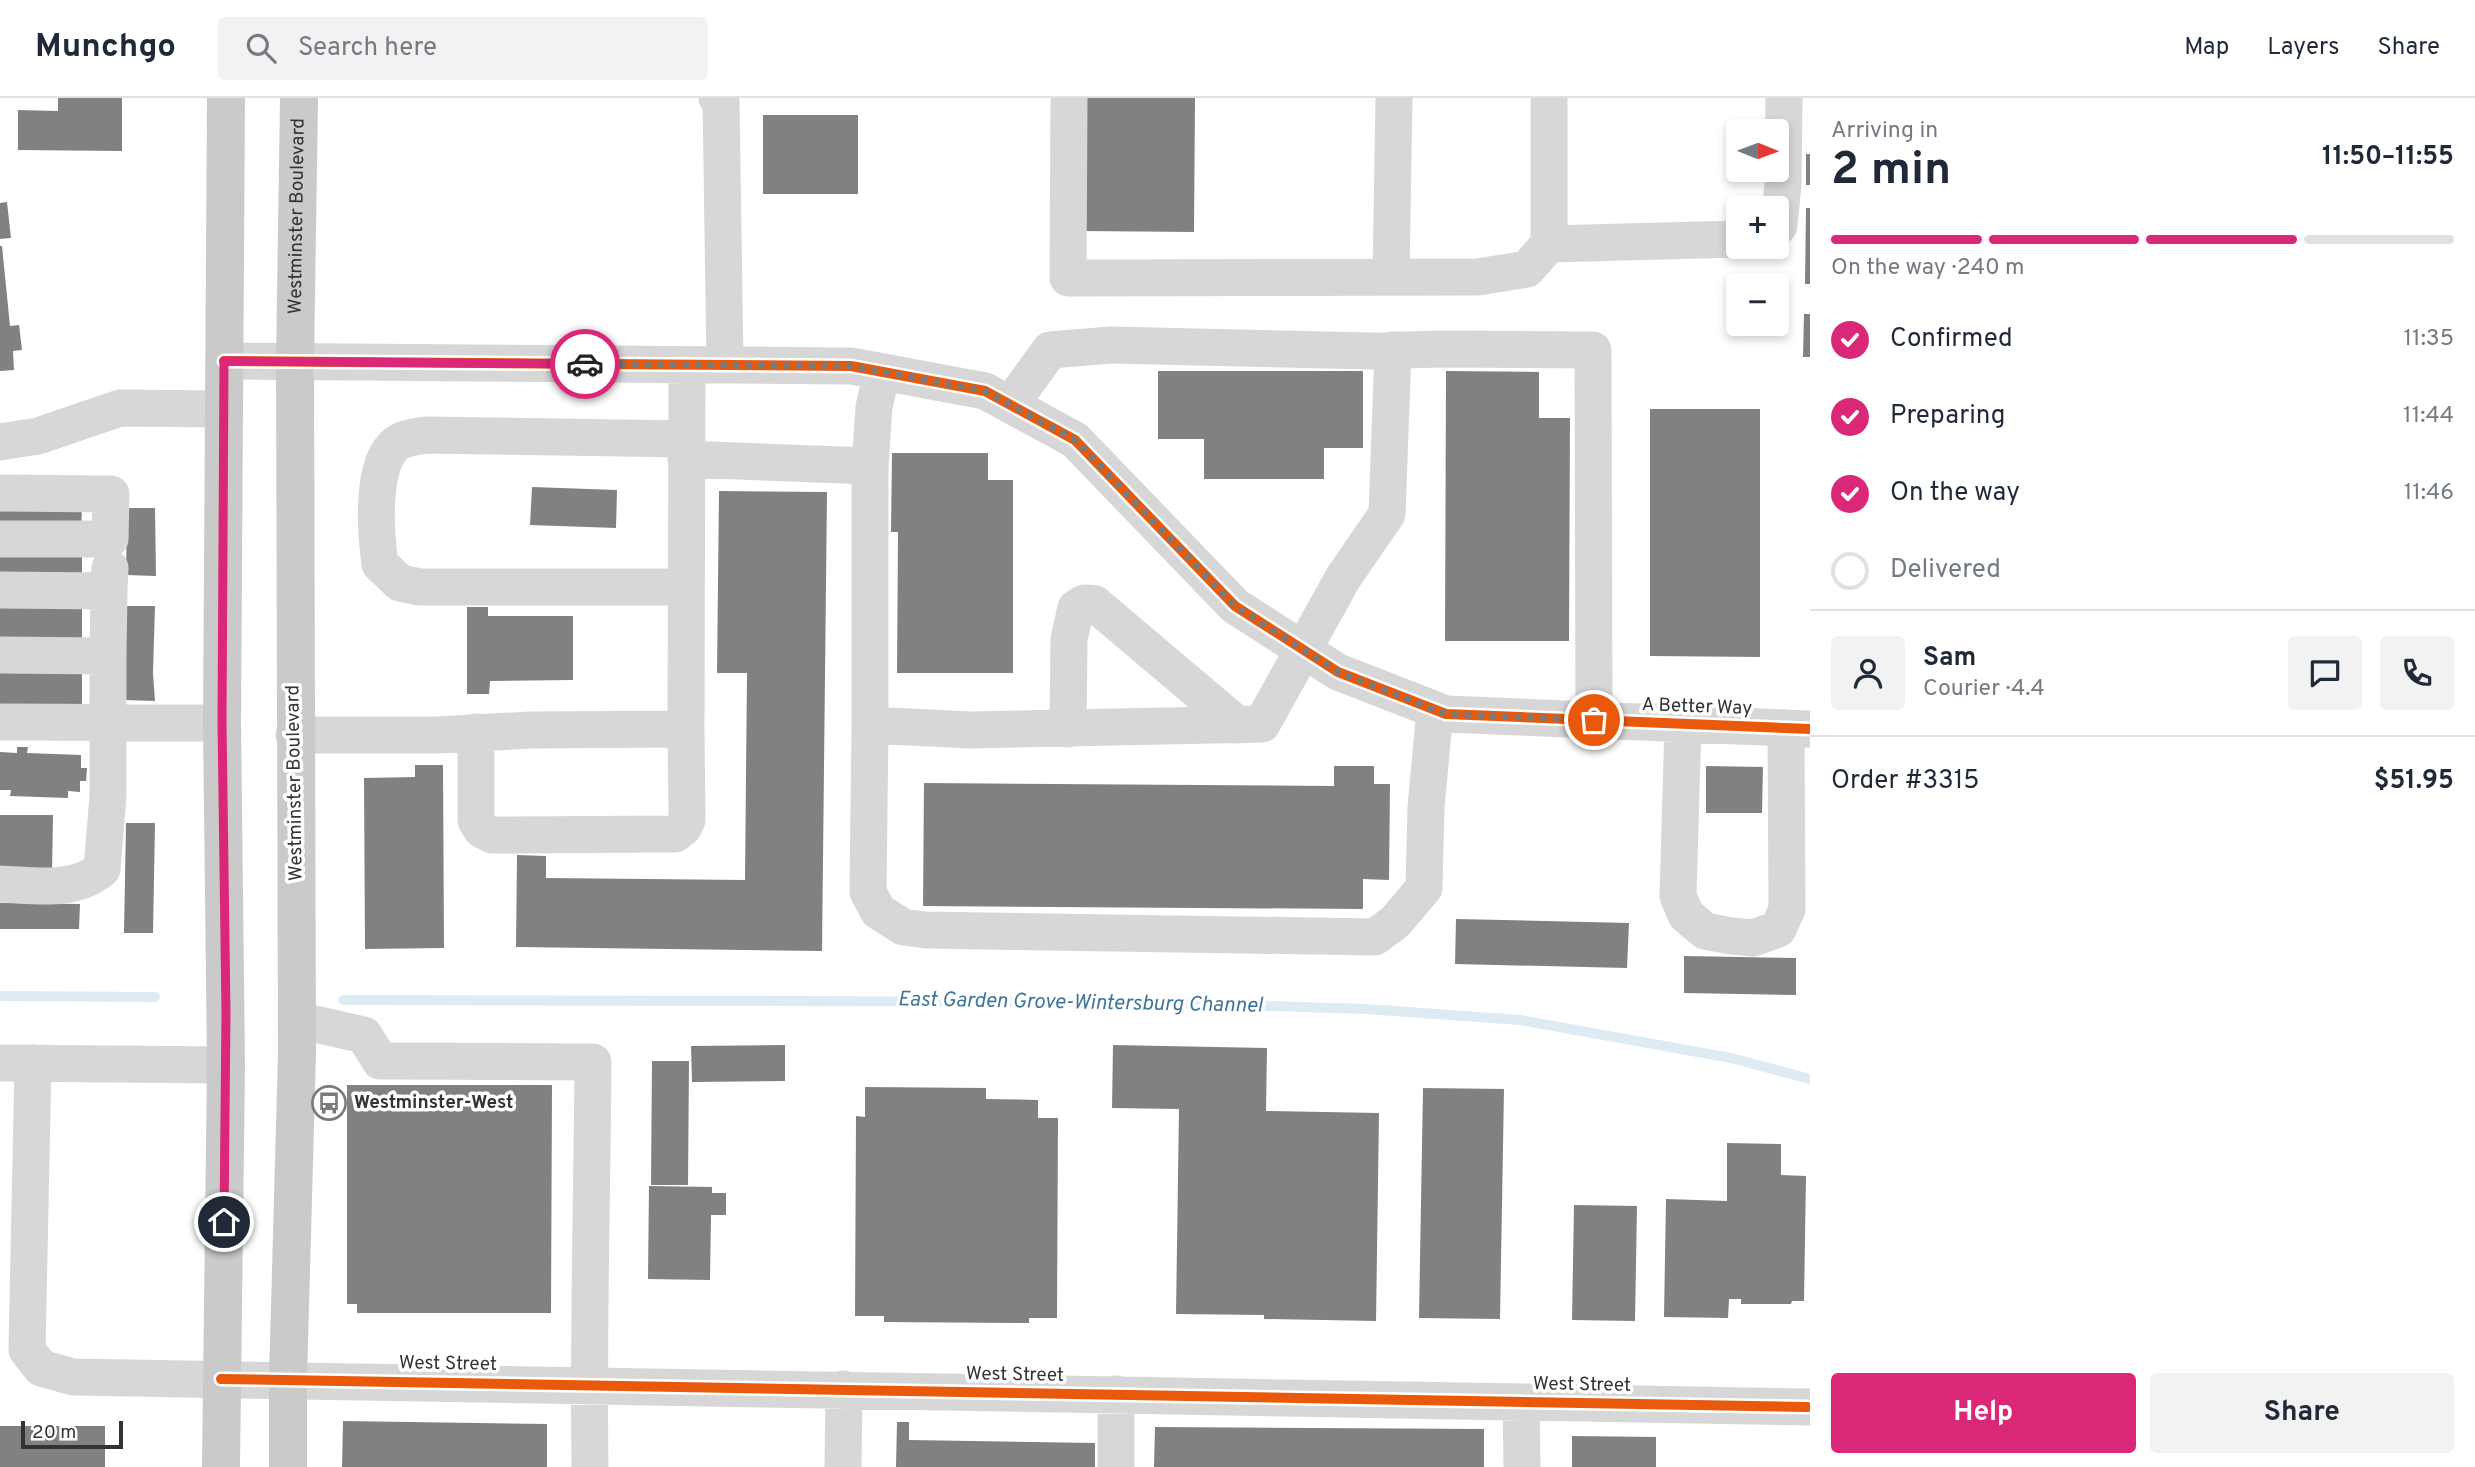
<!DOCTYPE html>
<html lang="en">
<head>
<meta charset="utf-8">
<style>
	body { margin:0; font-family:Overpass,sans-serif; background:#f2f2f3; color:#1f2937; height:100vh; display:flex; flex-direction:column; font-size:26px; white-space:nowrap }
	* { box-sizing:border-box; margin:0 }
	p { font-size:23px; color:#747a83 }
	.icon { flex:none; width:38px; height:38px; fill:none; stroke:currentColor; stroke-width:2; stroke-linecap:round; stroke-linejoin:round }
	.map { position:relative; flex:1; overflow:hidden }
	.side { display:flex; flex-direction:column; background:#fff; width:665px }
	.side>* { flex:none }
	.needle { width:46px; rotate:91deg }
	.controls { position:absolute; left:1726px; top:21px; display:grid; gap:14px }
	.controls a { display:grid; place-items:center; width:63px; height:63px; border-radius:7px; background:#fff; box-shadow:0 4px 10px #0003; font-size:35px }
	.scale { position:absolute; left:21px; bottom:18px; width:102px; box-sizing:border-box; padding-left:7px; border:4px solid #333; border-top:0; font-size:19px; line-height:24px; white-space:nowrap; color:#333; -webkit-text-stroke:5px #fff; paint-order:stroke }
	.pin { position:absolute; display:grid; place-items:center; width:60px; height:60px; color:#fff; margin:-30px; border:4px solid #fff; border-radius:50%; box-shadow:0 2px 7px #0007 }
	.courier { position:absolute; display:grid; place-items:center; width:70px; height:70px; margin:-35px; border:5px solid #db2777; border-radius:50%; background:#fff; color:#222; box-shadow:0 2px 9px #0007 }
	.summary em { font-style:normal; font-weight:700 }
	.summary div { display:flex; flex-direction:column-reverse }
	.summary { display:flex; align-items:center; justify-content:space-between; height:119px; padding:0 21px }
	h1 { font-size:46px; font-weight:700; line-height:52px }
	.bar { display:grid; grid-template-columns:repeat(4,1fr); gap:10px 7px; align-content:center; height:84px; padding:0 21px }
	.bar i { height:9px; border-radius:5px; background:#e0e1e3 }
	.bar .current { background:#db2777 }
	.bar p { grid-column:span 4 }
	.line { display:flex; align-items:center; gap:18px; padding:0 21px; border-top:2px solid #e0e1e3 }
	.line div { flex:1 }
	.round { display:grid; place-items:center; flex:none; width:74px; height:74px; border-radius:7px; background:#f2f2f3 }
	ol { padding:0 21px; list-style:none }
	li { display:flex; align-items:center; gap:21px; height:77px }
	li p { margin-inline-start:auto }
	li .icon { padding:7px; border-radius:50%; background:#db2777; color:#fff; stroke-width:4 }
	li:last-child { color:#747a83 }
	li i { width:38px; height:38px; border:4px solid #e0e1e3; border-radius:50% }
	.cta { display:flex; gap:14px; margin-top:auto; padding:14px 21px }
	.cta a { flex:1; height:80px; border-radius:7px; background:#db2777; color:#fff; font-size:28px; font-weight:700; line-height:80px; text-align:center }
	.cta a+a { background:#f2f2f3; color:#1f2937 }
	header { display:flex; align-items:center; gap:42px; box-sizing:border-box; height:98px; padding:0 35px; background:#fff; border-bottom:2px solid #e0e1e3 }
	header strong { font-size:33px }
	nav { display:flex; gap:38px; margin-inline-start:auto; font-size:24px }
	.search { width:490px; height:63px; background:#f2f2f3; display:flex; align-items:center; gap:18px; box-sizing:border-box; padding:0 24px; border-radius:7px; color:#747a83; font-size:26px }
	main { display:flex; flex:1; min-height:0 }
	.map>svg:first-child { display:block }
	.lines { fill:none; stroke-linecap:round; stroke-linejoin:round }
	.stream { stroke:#ddebf3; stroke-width:10 }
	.building { fill:#818181 }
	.minor { stroke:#d7d7d7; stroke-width:37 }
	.major { stroke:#cacaca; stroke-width:38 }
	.cycleway-casing { stroke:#fff; stroke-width:15 }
	.cycleway { stroke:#e8590c; stroke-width:10 }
	.done { stroke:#7a7a7a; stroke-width:7; stroke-dasharray:0 12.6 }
	.route { stroke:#db2777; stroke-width:9 }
	.labels { text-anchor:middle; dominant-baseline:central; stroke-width:7; stroke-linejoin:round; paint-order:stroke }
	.street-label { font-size:19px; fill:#333; stroke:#fff }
	.poi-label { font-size:19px; font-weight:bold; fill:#333; stroke:#fff; text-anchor:start }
	.water-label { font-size:21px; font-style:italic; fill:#3f7597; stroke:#fff }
</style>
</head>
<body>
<header>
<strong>Munchgo</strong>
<div class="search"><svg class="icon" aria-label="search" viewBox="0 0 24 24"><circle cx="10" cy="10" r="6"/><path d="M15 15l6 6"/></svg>Search here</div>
<nav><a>Map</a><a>Layers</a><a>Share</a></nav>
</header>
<main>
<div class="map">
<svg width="1810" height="1369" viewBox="0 0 1810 1369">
	<rect width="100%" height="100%" fill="#fff"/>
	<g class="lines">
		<!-- stream -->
		<path class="stream" d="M0,898L155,899
			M343,902L1134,904L1366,911L1520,922L1731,960L1810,981"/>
	</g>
	<!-- building -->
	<path class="building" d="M58,0H122V53L18,52V12L58,13Z
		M1084,0H1195L1194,134L1083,133Z
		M763,17H858V96H763Z
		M1806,56H1810V87H1806Z
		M7,104L11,140L0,141V105Z
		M1806,110H1810V186H1805Z
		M0,148H2L10,228L19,227L22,252L13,253L14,272L0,273Z
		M1804,216H1810V259H1803Z
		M1158,273H1363V350H1324V381H1204V341H1158Z
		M1446,273L1539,274V320H1570L1569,543H1445Z
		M1650,311H1760V559L1650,558Z
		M892,355H988V382H1013V575H897L898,434H891Z
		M532,389L617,392L616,430L530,427Z
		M719,393L827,394L822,853L516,849L517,757L546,758V780L745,782L747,575H717Z
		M0,408L82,409L81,435L0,434Z
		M127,410H155L156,478L126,477Z
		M0,451H82V478L0,477Z
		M0,506L82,507V550L0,549Z
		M125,508H155L153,575L155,603L124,602Z
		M467,509H488V518H573V582L490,583L489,596H467Z
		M0,565L82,566V610L0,609Z
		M17,649H28L27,655L81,657V670H87L86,683H80V694L68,693V700L10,698L11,692H0V654L17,655Z
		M415,667H443L444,850L365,851L364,680L415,679Z
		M1334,668H1374V686H1390L1389,782L1363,781V811L923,808L924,685L1334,688Z
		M1706,668L1763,669L1762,715H1706Z
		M0,717H53L52,775L0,774Z
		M126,725H155L153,835H124Z
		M0,805L80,806L79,831H0Z
		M1456,821L1629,825L1627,870L1455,866Z
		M1684,858L1796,860V897L1684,895Z
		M785,947V983L692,984L691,948Z
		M1113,947L1267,950L1266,1013L1379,1015L1376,1223L1264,1221V1217L1176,1216L1179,1011L1112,1010Z
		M652,963H689L688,1087H651Z
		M347,987H552L551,1215H357V1206H347Z
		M865,989L986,990V1001L1038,1002V1020H1058L1057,1220H1029V1225L884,1224V1218H855L856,1018L865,1019Z
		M1423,990L1504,991L1500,1221L1419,1220Z
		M1727,1045L1781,1046V1077L1806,1078L1804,1203H1792L1791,1206H1741V1201H1729L1728,1220L1664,1219L1666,1101L1727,1103Z
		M649,1088L712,1089V1095H726V1117H711L710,1182L648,1181Z
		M1574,1107L1637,1108L1635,1223L1572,1222Z
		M343,1323L547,1326V1369H342Z
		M897,1324H909V1342L1095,1345V1369H896Z
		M0,1328H105V1369H0Z
		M1155,1329L1484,1331V1369H1154Z
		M1572,1338L1656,1339V1369H1572Z"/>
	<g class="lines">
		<!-- minor -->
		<path class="minor" d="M717,0L721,1L725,267
			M1069,0L1068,180L1478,179L1527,171L1549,146V0
			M1776,129L1779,128L1783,87L1784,0
			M1549,146L1738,141
			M1391,179L1394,0
			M224,263L851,268L985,293L1075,342L1235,508L1338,574L1446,616L1810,631
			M1010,307L1050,252L1111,247L1373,253L1439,251L1593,252L1594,622
			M0,344L38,338L120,310L224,311
			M686,361L870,368L874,309L882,274
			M870,368V627L970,632L1262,626L1343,480L1387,416L1393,252
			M0,395L111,396L110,441H0
			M686,489H420L400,485L380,466C376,437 370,366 396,346C405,339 416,339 426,337L687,341
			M0,492L109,493L110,470
			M0,557L108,558L109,493
			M0,624L222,625
			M1683,626L1678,798L1686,817L1705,833L1731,838L1753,840L1778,831L1787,811L1786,630
			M870,627L868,794L878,813L903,829L926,832L1375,839L1395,824L1424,790L1426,709L1435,612
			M1068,631L1069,541L1076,510L1084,505L1095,506L1238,627
			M476,634V723L482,732L492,737L675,736L683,730L687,722L686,631
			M294,637H437L531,632L686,631L687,267
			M0,786C35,787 74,795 102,771L108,698V558
			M297,922L364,937L380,963L593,964C592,1099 588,1234 590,1369
			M0,965L226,967
			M33,965L27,1252L41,1270L73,1279L1808,1309
			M1521,1304L1522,1369
			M843,1369L844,1291
			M1116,1369V1296"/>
		<!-- major -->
		<g class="major">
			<path d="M221,1369L226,967L222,625L226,0"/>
			<path id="s1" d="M288,1369V1281L297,955L295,264L299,0"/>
		</g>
		<!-- cycleway casing -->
		<g class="cycleway-casing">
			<path id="cycleway" d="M224,263L851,268L985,293L1075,342L1235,508L1338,574L1446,616L1810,631
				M221,1281L1808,1309"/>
		</g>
		<!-- cycleway -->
		<use href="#cycleway" class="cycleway"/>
	</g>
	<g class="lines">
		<!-- done -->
		<path class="done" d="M585,266L851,268L985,293L1075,342L1235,508L1338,574L1446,616L1594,622"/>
		<!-- route -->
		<path class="route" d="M224,1124L226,914L222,625L224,263L585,266"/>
	</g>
	<!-- icons -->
	<defs>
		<g id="bus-ring" transform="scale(1.75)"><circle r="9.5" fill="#fff" stroke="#7a7a7a" stroke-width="1.5"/><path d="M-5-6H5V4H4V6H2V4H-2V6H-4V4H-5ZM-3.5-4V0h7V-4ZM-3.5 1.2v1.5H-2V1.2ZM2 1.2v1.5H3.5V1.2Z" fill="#7a7a7a"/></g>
	</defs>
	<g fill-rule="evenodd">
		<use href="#bus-ring" x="329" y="1005"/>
	</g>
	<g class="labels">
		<!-- street labels -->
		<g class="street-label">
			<text stroke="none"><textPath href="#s1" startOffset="1251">Westminster Boulevard</textPath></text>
			<text transform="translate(1697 609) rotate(2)">A Better Way</text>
			<text transform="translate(295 685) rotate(-91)">Westminster Boulevard</text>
			<text transform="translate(448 1266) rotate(1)">West Street</text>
			<text transform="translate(1015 1277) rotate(1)">West Street</text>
			<text transform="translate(1582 1287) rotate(1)">West Street</text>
		</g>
		<!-- poi labels -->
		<g class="poi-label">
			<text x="354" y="1005">Westminster-West</text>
		</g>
		<!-- water labels -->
		<g class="water-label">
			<text transform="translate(1080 905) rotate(1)">East Garden Grove-Wintersburg Channel</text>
		</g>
	</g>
</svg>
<div class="controls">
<a><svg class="needle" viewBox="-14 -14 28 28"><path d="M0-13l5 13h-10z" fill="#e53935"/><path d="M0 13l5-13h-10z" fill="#747a83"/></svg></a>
<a>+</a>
<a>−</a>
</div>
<div class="scale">20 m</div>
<div class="pin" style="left:1594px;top:622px;background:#ea580c"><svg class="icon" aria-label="bag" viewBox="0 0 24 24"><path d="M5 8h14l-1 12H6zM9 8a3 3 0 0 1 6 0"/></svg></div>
<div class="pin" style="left:224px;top:1124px;background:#1f2937"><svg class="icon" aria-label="home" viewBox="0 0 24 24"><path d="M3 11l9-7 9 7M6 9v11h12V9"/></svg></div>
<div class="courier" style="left:585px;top:266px"><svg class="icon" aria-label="car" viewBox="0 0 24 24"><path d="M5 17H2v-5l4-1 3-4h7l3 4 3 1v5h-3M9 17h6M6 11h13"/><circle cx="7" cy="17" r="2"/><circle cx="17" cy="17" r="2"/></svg></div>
</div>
<section class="side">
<div class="summary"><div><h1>2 min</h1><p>Arriving in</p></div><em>11:50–11:55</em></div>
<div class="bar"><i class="current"></i><i class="current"></i><i class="current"></i><i></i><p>On the way · 240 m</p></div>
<ol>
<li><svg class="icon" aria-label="check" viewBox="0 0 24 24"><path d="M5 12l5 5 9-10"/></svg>Confirmed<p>11:35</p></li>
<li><svg class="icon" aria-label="check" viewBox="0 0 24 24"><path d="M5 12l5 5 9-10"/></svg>Preparing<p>11:44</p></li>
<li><svg class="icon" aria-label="check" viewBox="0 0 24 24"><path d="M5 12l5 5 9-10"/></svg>On the way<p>11:46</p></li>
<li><i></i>Delivered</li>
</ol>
<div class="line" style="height:126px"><a class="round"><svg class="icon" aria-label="person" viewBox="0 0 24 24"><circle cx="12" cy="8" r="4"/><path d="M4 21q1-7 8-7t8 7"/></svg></a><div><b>Sam</b><p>Courier · 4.4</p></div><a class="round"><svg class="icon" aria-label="chat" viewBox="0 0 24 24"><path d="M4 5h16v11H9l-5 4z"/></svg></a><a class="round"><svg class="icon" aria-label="phone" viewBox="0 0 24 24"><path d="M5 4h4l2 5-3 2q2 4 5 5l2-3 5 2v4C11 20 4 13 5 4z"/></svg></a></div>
<div class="line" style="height:91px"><div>Order #3315</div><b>$51.95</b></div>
<div class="cta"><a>Help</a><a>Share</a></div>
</section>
</main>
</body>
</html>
